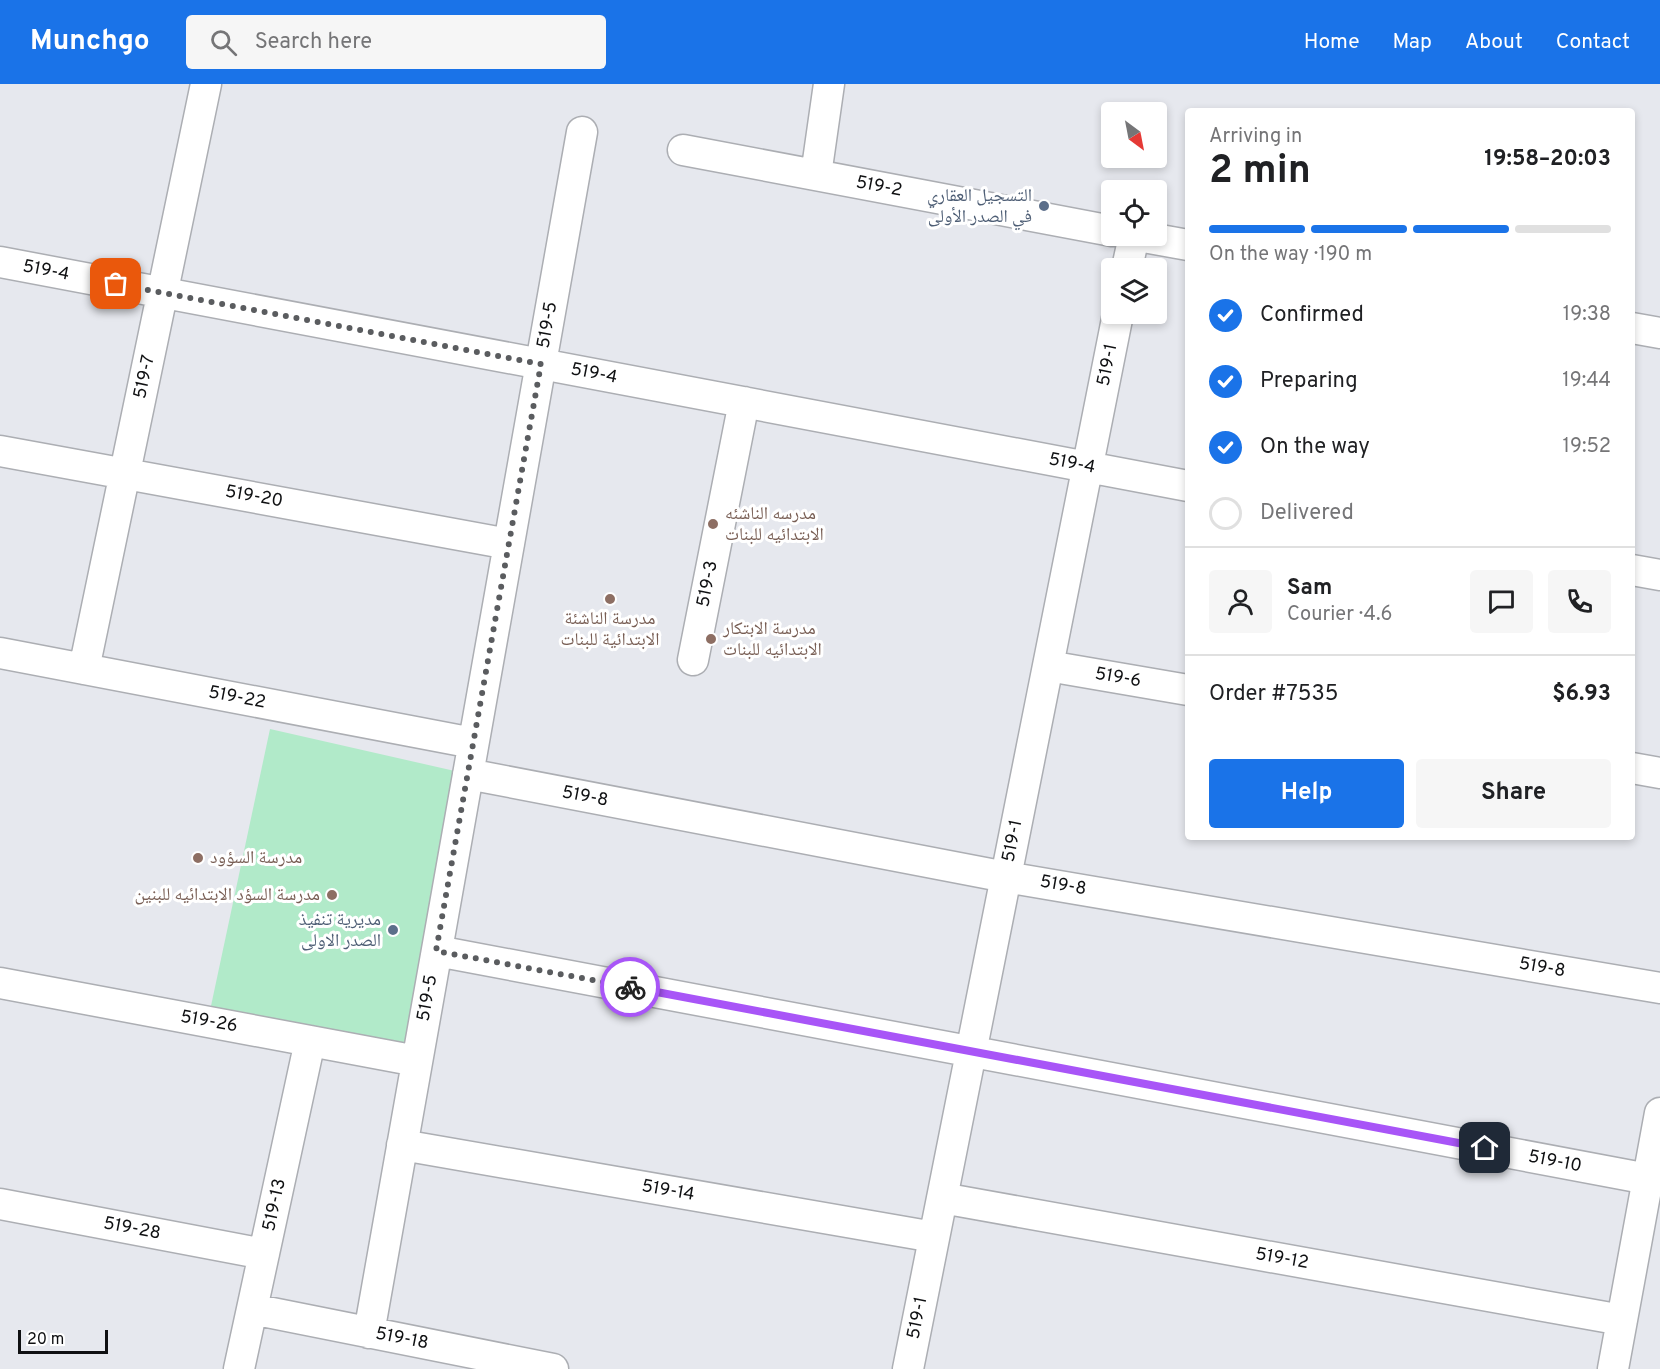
<!DOCTYPE html>
<html lang="en">
<head>
<meta charset="utf-8">
<style>
	body { margin:0; font-family:Overpass,"Noto Naskh Arabic",sans-serif; background:#f6f6f6; color:#202124; height:100vh; display:flex; flex-direction:column; font-size:22px; white-space:nowrap }
	* { box-sizing:border-box; margin:0 }
	p { font-size:20px; color:#757577 }
	.icon { flex:none; width:33px; height:33px; fill:none; stroke:currentColor; stroke-width:2; stroke-linecap:round; stroke-linejoin:round }
	.map { position:relative; flex:1; overflow:hidden }
	.sheet { position:absolute; left:1185px; top:24px; width:450px; height:732px; display:flex; flex-direction:column; background:#fff; border-radius:6px; box-shadow:0 3px 9px #0003 }
	.sheet>* { flex:none }
	.needle { width:39px; rotate:148deg }
	.tools { position:absolute; left:1101px; top:18px; display:grid; gap:12px }
	.tools a { display:grid; place-items:center; width:66px; height:66px; border-radius:6px; background:#fff; box-shadow:0 3px 9px #0003; font-size:30px }
	.scale { position:absolute; left:18px; bottom:15px; width:90px; box-sizing:border-box; padding-left:6px; border:3px solid #0f1012; border-top:0; font-size:16px; line-height:21px; white-space:nowrap; color:#0f1012; -webkit-text-stroke:4px #fff; paint-order:stroke }
	.pin { position:absolute; display:grid; place-items:center; width:51px; height:51px; color:#fff; margin:-26px; border-radius:12px; box-shadow:0 3px 9px #0006 }
	.courier { position:absolute; display:grid; place-items:center; width:60px; height:60px; margin:-30px; border:4px solid #a855f7; border-radius:50%; background:#fff; color:#222; box-shadow:0 2px 8px #0007 }
	.summary em { font-style:normal; font-weight:700 }
	.summary div { display:flex; flex-direction:column-reverse }
	.summary { display:flex; align-items:center; justify-content:space-between; height:102px; padding:0 24px }
	h1 { font-size:39px; font-weight:700; line-height:45px }
	.bar { display:grid; grid-template-columns:repeat(4,1fr); gap:9px 6px; align-content:center; height:72px; padding:0 24px }
	.bar i { height:8px; border-radius:4px; background:#e0e0e0 }
	.bar .selected { background:#1a73e8 }
	.bar p { grid-column:span 4 }
	.line { display:flex; align-items:center; gap:15px; padding:0 24px; border-top:2px solid #e0e0e0 }
	.line div { flex:1 }
	.round { display:grid; place-items:center; flex:none; width:63px; height:63px; border-radius:6px; background:#f6f6f6 }
	ol { padding:0 24px; list-style:none }
	li { display:flex; align-items:center; gap:18px; height:66px }
	li p { margin-inline-start:auto }
	li .icon { padding:6px; border-radius:50%; background:#1a73e8; color:#fff; stroke-width:4 }
	li:last-child { color:#757577 }
	li i { width:33px; height:33px; border:3px solid #e0e0e0; border-radius:50% }
	.button { display:flex; gap:12px; margin-top:auto; padding:12px 24px }
	.button a { flex:1; height:69px; border-radius:6px; background:#1a73e8; color:#fff; font-size:24px; font-weight:700; line-height:69px; text-align:center }
	.button a+a { background:#f6f6f6; color:#202124 }
	header { display:flex; align-items:center; gap:36px; box-sizing:border-box; height:84px; padding:0 30px; background:#1a73e8; color:#fff }
	header strong { font-size:28px }
	nav { display:flex; gap:33px; margin-inline-start:auto; font-size:21px }
	.search { width:420px; height:54px; background:#f6f6f6; display:flex; align-items:center; gap:15px; box-sizing:border-box; padding:0 21px; border-radius:6px; color:#757577; font-size:22px }
	.map>svg:first-child { display:block }
	.green { fill:#b1eac9 }
	.lines { fill:none; stroke-linecap:round; stroke-linejoin:round }
	.minor-casing { stroke:#acaeb3; stroke-width:33 }
	.minor { stroke:#fff; stroke-width:30 }
	.done { stroke:#5a5c5f; stroke-width:6; stroke-dasharray:0 10.8 }
	.route { stroke:#a855f7; stroke-width:8 }
	.service-dot { fill:#5c6f8a; stroke:#fff; stroke-width:2 }
	.education-dot { fill:#8d6e63; stroke:#fff; stroke-width:2 }
	.labels { text-anchor:middle; dominant-baseline:central; stroke-width:6; stroke-linejoin:round; paint-order:stroke }
	.street-label { font-size:18px; fill:#0f1012; stroke:#fff }
	.service-label { font-size:18px; fill:#4e5e75; stroke:#fff; text-anchor:end }
	.education-label { font-size:18px; fill:#785e54; stroke:#fff; text-anchor:start }
</style>
</head>
<body>
<header>
<strong>Munchgo</strong>
<div class="search"><svg class="icon" aria-label="search" viewBox="0 0 24 24"><circle cx="10" cy="10" r="6"/><path d="M15 15l6 6"/></svg>Search here</div>
<nav><a>Home</a><a>Map</a><a>About</a><a>Contact</a></nav>
</header>
<div class="map">
<svg width="1660" height="1285" viewBox="0 0 1660 1285">
	<rect width="100%" height="100%" fill="#e6e8ee"/>
	<!-- green -->
	<path class="green" d="M270,645L468,690L417,977L208,936Z"/>
	<g class="lines">
		<!-- minor casing -->
		<g class="minor-casing">
			<path id="minor" d="M683,66L1112,147
				M816,91L829,0
				M1138,152L1188,161
				M0,178L1188,402
				M1127,184L1134,152
				M1632,244L1660,249
				M0,367L509,460
				M1632,486L1660,491
				M0,569L473,659
				M693,576L744,318
				M1048,582L1188,606
				M84,585L206,0
				M1632,684L1660,689
				M468,690L1006,793L1660,904
				M437,867L1648,1095
				M0,899L417,977
				M402,1061L934,1153
				M942,1114L1622,1236
				M0,1120L264,1170
				M252,1225L553,1285
				M369,1249L582,48
				M239,1285L310,957
				M908,1285L1118,230
				M1613,1285L1660,1029"/>
		</g>
		<!-- minor -->
		<use href="#minor" class="minor"/>
	</g>
	<g class="lines">
		<!-- done -->
		<path class="done" d="M116,200L541,280L436,867L630,903"/>
		<!-- route -->
		<path class="route" d="M630,903L1485,1064"/>
	</g>
	<!-- markers -->
	<g class="service-dot">
		<circle cx="1044" cy="122" r="6"/>
		<circle cx="393" cy="846" r="6"/>
	</g>
	<g class="education-dot">
		<circle cx="713" cy="440" r="6"/>
		<circle cx="610" cy="515" r="6"/>
		<circle cx="711" cy="555" r="6"/>
		<circle cx="198" cy="774" r="6"/>
		<circle cx="332" cy="811" r="6"/>
	</g>
	<g class="labels">
		<!-- street labels -->
		<g class="street-label">
			<text transform="translate(879 103) rotate(11)">519-2</text>
			<text transform="translate(46 187) rotate(11)">519-4</text>
			<text transform="translate(548 241) rotate(-80)">519-5</text>
			<text transform="translate(1108 281) rotate(-79)">519-1</text>
			<text transform="translate(594 290) rotate(11)">519-4</text>
			<text transform="translate(145 293) rotate(-78)">519-7</text>
			<text transform="translate(1072 380) rotate(11)">519-4</text>
			<text transform="translate(254 413) rotate(10)">519-20</text>
			<text transform="translate(708 500) rotate(-79)">519-3</text>
			<text transform="translate(1118 594) rotate(10)">519-6</text>
			<text transform="translate(237 614) rotate(11)">519-22</text>
			<text transform="translate(585 713) rotate(11)">519-8</text>
			<text transform="translate(1013 757) rotate(-79)">519-1</text>
			<text transform="translate(1063 802) rotate(10)">519-8</text>
			<text transform="translate(1542 884) rotate(10)">519-8</text>
			<text transform="translate(428 914) rotate(-80)">519-5</text>
			<text transform="translate(209 938) rotate(10)">519-26</text>
			<text transform="translate(1555 1078) rotate(11)">519-10</text>
			<text transform="translate(668 1107) rotate(10)">519-14</text>
			<text transform="translate(275 1121) rotate(-78)">519-13</text>
			<text transform="translate(132 1145) rotate(11)">519-28</text>
			<text transform="translate(1282 1175) rotate(10)">519-12</text>
			<text transform="translate(918 1234) rotate(-79)">519-1</text>
			<text transform="translate(402 1255) rotate(11)">519-18</text>
		</g>
		<!-- service labels -->
		<g class="service-label">
			<text x="1032" y="112">التسجيل العقاري<tspan x="1032" dy="21">في الصدر الأولى</tspan></text>
			<text x="381" y="836">مديرية تنفيذ<tspan x="381" dy="21">الصدر الاولى</tspan></text>
		</g>
		<!-- education labels -->
		<g class="education-label">
			<text x="725" y="430">مدرسه الناشئه<tspan x="725" dy="21">الابتدائيه للبنات</tspan></text>
			<text x="610" y="535" text-anchor="middle">مدرسة الناشئة<tspan x="610" dy="21">الابتدائية للبنات</tspan></text>
			<text x="723" y="545">مدرسة الابتكار<tspan x="723" dy="21">الابتدائيه للبنات</tspan></text>
			<text x="210" y="774">مدرسة السؤود</text>
			<text x="320" y="811" text-anchor="end">مدرسة السؤد الابتدائيه للبنين</text>
		</g>
	</g>
</svg>
<div class="tools">
<a><svg class="needle" viewBox="-14 -14 28 28"><path d="M0-13l5 13h-10z" fill="#e53935"/><path d="M0 13l5-13h-10z" fill="#757577"/></svg></a>
<a><svg class="icon" aria-label="locate" viewBox="0 0 24 24"><circle cx="12" cy="12" r="6"/><path d="M12 2v4M12 18v4M2 12h4M18 12h4"/></svg></a>
<a><svg class="icon" aria-label="layers" viewBox="0 0 24 24"><path d="M12 4l9 5-9 5-9-5zM3 14l9 5 9-5"/></svg></a>
</div>
<div class="scale">20 m</div>
<div class="pin" style="left:116px;top:200px;background:#ea580c"><svg class="icon" aria-label="bag" viewBox="0 0 24 24"><path d="M5 8h14l-1 12H6zM9 8a3 3 0 0 1 6 0"/></svg></div>
<div class="pin" style="left:1485px;top:1064px;background:#1f2937"><svg class="icon" aria-label="home" viewBox="0 0 24 24"><path d="M3 11l9-7 9 7M6 9v11h12V9"/></svg></div>
<div class="courier" style="left:630px;top:903px"><svg class="icon" aria-label="bike" viewBox="0 0 24 24"><circle cx="6" cy="16" r="4"/><circle cx="18" cy="16" r="4"/><path d="M6 16l4-8h5l3 8M10 8l3 8H6M13 5h3"/></svg></div>
<section class="sheet">
<div class="summary"><div><h1>2 min</h1><p>Arriving in</p></div><em>19:58–20:03</em></div>
<div class="bar"><i class="selected"></i><i class="selected"></i><i class="selected"></i><i></i><p>On the way · 190 m</p></div>
<ol>
<li><svg class="icon" aria-label="check" viewBox="0 0 24 24"><path d="M5 12l5 5 9-10"/></svg>Confirmed<p>19:38</p></li>
<li><svg class="icon" aria-label="check" viewBox="0 0 24 24"><path d="M5 12l5 5 9-10"/></svg>Preparing<p>19:44</p></li>
<li><svg class="icon" aria-label="check" viewBox="0 0 24 24"><path d="M5 12l5 5 9-10"/></svg>On the way<p>19:52</p></li>
<li><i></i>Delivered</li>
</ol>
<div class="line" style="height:108px"><a class="round"><svg class="icon" aria-label="person" viewBox="0 0 24 24"><circle cx="12" cy="8" r="4"/><path d="M4 21q1-7 8-7t8 7"/></svg></a><div><b>Sam</b><p>Courier · 4.6</p></div><a class="round"><svg class="icon" aria-label="chat" viewBox="0 0 24 24"><path d="M4 5h16v11H9l-5 4z"/></svg></a><a class="round"><svg class="icon" aria-label="phone" viewBox="0 0 24 24"><path d="M5 4h4l2 5-3 2q2 4 5 5l2-3 5 2v4C11 20 4 13 5 4z"/></svg></a></div>
<div class="line" style="height:78px"><div>Order #7535</div><b>$6.93</b></div>
<div class="button"><a>Help</a><a>Share</a></div>
</section>
</div>
</body>
</html>
